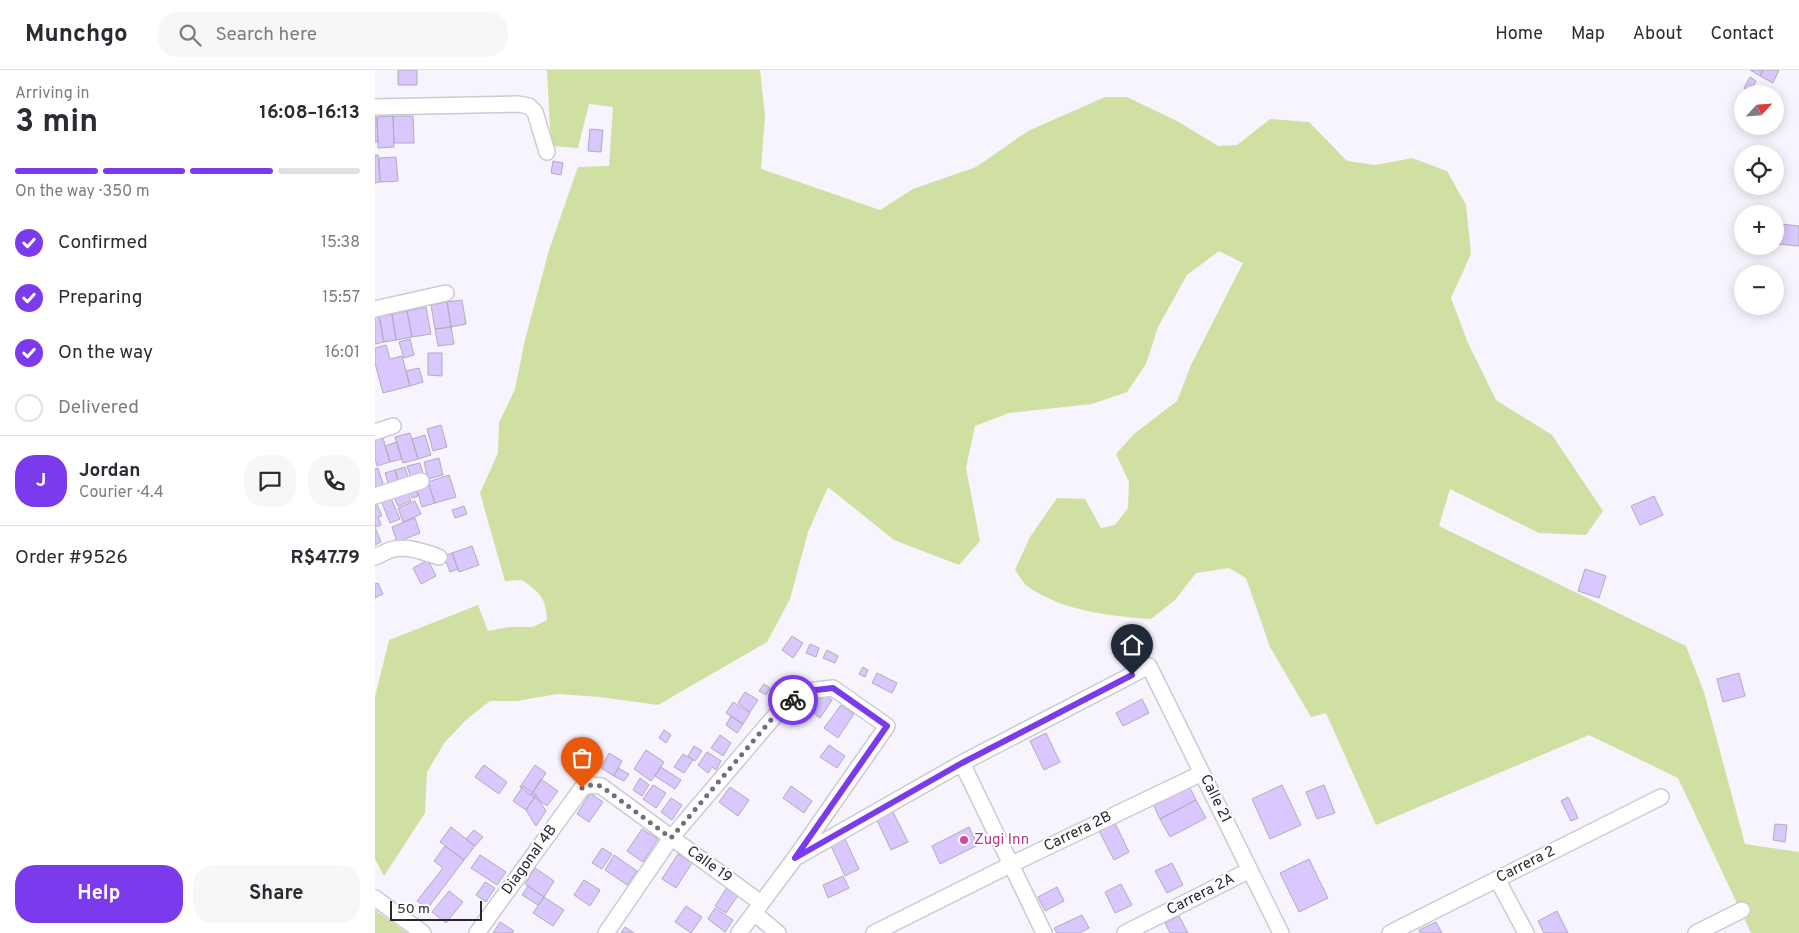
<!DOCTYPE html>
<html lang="en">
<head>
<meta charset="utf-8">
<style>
	body { margin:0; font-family:Overpass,sans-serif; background:#f7f7f7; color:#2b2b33; height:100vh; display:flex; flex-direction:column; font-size:19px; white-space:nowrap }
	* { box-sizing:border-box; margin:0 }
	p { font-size:16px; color:#7c7c81 }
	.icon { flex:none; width:28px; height:28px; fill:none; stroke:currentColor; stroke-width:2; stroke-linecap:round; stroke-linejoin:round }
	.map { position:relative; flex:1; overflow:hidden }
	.sheet { display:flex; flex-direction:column; background:#fff; width:375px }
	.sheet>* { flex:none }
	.needle { width:32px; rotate:64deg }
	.tools { position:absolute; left:1359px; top:15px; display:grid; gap:10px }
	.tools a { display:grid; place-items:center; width:50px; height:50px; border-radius:50%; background:#fff; box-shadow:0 2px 12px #0003; font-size:25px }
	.scale { position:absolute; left:15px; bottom:12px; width:92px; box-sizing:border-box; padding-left:5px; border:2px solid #2a282e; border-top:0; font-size:14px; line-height:18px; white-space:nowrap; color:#2a282e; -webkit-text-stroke:4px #fff; paint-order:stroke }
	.pin { position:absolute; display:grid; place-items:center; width:42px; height:42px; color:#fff; margin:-51px -21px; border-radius:50% 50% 50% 0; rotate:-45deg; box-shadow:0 0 5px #0007 }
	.pin .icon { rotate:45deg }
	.courier { position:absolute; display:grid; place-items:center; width:50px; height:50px; margin:-25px; border:4px solid #7c3aed; border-radius:50%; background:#fff; color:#222; box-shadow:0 1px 6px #0007 }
	.summary em { font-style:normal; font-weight:700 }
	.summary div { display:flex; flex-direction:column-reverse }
	.summary { display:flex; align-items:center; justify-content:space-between; height:85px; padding:0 15px }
	h1 { font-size:32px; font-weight:700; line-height:38px }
	.bar { display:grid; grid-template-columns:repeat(4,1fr); gap:8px 5px; align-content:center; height:60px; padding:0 15px }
	.bar i { height:6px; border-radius:4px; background:#e1e1e2 }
	.bar .active { background:#7c3aed }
	.bar p { grid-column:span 4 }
	.line { display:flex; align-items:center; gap:12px; padding:0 15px; border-top:1px solid #e1e1e2 }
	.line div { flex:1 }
	.round { display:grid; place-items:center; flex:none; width:52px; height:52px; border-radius:20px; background:#f7f7f7 }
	ol { padding:0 15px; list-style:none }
	li { display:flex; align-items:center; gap:15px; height:55px }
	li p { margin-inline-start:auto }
	li .icon { padding:5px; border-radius:50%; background:#7c3aed; color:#fff; stroke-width:4 }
	li:last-child { color:#7c7c81 }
	li i { width:28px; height:28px; border:2px solid #e1e1e2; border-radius:50% }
	.button { display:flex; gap:10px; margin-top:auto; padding:10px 15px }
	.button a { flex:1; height:58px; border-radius:20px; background:#7c3aed; color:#fff; font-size:20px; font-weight:700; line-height:58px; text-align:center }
	.button a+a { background:#f7f7f7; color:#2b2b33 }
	header { display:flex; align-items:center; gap:30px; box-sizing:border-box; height:70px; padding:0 25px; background:#fff; border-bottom:1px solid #e1e1e2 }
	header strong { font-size:24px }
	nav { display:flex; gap:28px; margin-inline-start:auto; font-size:18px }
	.search { width:350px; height:45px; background:#f7f7f7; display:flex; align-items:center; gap:12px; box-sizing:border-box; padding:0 18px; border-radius:20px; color:#7c7c81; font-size:19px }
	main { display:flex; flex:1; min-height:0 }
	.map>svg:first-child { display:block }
	.green { fill:#d0e0a2 }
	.building { fill:#d9c7fd; stroke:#b1adbc }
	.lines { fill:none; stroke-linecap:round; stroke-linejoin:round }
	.minor-casing { stroke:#cdc9d8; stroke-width:18 }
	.minor { stroke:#fff; stroke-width:15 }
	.done { stroke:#726f76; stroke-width:5; stroke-dasharray:0 9 }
	.route { stroke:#7c3aed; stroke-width:6 }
	.hotel-dot { fill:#d1479c; stroke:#fff; stroke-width:2 }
	.labels { text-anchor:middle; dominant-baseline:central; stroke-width:4; stroke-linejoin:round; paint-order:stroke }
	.street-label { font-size:15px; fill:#2a282e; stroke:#fff }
	.hotel-label { font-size:15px; fill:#b23c85; stroke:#fff; text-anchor:start }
</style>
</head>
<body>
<header>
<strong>Munchgo</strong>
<div class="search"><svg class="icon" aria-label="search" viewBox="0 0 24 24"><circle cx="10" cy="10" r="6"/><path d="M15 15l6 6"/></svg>Search here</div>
<nav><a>Home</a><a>Map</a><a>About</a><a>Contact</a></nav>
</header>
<main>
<section class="sheet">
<div class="summary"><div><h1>3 min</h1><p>Arriving in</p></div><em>16:08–16:13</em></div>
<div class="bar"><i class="active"></i><i class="active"></i><i class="active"></i><i></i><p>On the way · 350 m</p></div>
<ol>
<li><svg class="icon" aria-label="check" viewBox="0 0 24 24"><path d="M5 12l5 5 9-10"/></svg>Confirmed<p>15:38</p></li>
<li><svg class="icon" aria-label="check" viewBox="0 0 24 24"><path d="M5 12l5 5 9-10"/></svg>Preparing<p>15:57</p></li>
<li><svg class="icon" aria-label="check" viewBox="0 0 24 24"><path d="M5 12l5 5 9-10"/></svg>On the way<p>16:01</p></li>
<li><i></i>Delivered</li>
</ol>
<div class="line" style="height:90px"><b class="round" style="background:#7c3aed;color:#fff">J</b><div><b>Jordan</b><p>Courier · 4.4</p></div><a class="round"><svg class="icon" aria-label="chat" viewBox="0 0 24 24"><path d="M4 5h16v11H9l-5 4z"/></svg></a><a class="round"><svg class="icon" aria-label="phone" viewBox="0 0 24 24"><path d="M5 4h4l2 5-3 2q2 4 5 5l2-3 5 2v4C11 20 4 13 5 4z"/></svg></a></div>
<div class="line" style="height:65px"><div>Order #9526</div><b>R$47.79</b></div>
<div class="button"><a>Help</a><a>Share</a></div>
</section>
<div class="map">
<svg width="1424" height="863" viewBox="0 0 1424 863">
	<rect width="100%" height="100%" fill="#f7f4fd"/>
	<!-- green -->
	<path class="green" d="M172,0H385L390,46L386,99L505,140L538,119L601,97L653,61L730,27H752L804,52L843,76L862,75L895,49L934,52L972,91L1000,95L1037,88L1072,101L1091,135L1096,184L1076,228L1093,273L1121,330L1177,365L1228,441L1211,465L1164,463L1075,419L1064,456L1311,576L1329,622L1370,774L1424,782V863H1376L1303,708L1214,665L1001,755L951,643L936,647L895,577L871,508L854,498L821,503L800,530L776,549C734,546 687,541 652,516C647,512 644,505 640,500L655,467L682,428L710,429L726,458L740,455L753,438L754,412L741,384L759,364L802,331L816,295L868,193L844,181L812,205L783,257L771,294L752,322L717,334L634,343L600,356L591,398L605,471L584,495L519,470L453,417L433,462L415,529L392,572L283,635L225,627L182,624L142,631H115L92,649L70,672L52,702L50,743L9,806L0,789V627L14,570L103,535L113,561L134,557H158L172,550C171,527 165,523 147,510L130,511L105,423L123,383L124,353L140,319L150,270L174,180L203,97L234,96L238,37L214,34L203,78L176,76Z
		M0,840L31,862L32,863H0Z"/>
	<!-- building -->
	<path class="building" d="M23,0H42V15H23Z
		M1375,0H1388L1385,6Z
		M1388,0H1404L1398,13L1385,6Z
		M1375,7L1381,11L1376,21L1369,18Z
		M18,46L19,77L3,78L2,47Z
		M18,46H38L39,73H19Z
		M0,47H2L3,72H0Z
		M215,59L228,60L226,82L213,81Z
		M0,85H3L5,112L0,113Z
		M21,87L23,111L5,112L4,88Z
		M178,91L188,93L186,105L176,103Z
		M1405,154L1424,156V176L1403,174Z
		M87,230L91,254L76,257L72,232Z
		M72,232L76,257L60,259L56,235Z
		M51,237L56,264L37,267L32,241Z
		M32,241L37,267L21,270L17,244Z
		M17,244L21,270L9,272L4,246Z
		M4,246L9,272L0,274V247Z
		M76,257L79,274L63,276L60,259Z
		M35,269L39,285L29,288L24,272Z
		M11,275L15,289L27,286L35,316L8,323L0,293V278Z
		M53,283H67V306L53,305Z
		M44,298L48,312L35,316L31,301Z
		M66,355L72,377L58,381L52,359Z
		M35,363L43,389L28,393L20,367Z
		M50,365L56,385L43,389L37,369Z
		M8,368L15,392L2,396L0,388V370Z
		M22,372L27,389L15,392L10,376Z
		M64,388L68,405L53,409L49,392Z
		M45,393L49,408L37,411L32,396Z
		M30,397L34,411L24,414L20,400Z
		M3,398L9,417L0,420V399Z
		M20,400L24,414L14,416L10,403Z
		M74,405L81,427L60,433L53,412Z
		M53,412L60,433L47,437L41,416Z
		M39,416L43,426L37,428L33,418Z
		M31,419L36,431L23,436L18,425Z
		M14,424L25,449L15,453L5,428Z
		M1279,426L1288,445L1265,455L1256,436Z
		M0,430L7,446L3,447L6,455L0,457Z
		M40,431L46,444L28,452L23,438Z
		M89,436L92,444L80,448L77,440Z
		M40,448L45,463L22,472L17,457Z
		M0,457L6,472L0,475Z
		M97,476L104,495L84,502L77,483Z
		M77,483L83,499L75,502L69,486Z
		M53,490L61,506L46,514L38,498Z
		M1210,499L1231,506L1224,528L1203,521Z
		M3,513L8,524L0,528V514Z
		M417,566L428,573L418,588L407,580Z
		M435,574L444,578L441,587L431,583Z
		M452,580L463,586L460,593L448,588Z
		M488,597L493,600L490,607L484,604Z
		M502,603L522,613L517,623L497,613Z
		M1364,603L1370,626L1348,632L1342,609Z
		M389,614L395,618L391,625L384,621Z
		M370,622L383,630L375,642L363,633Z
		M446,622L457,630L445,648L434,640Z
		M767,629L774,643L748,656L741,643Z
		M358,632L375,643L368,654L351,643Z
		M466,635L479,644L463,668L449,658Z
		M356,646L368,654L362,663L351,655Z
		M289,660L296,665L291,673L284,668Z
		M671,663L685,692L669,700L655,671Z
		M345,665L356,673L348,686L336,678Z
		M208,675L225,678L221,696L204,692Z
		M454,675L470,686L462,698L445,687Z
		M319,676L327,681L320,691L313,686Z
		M271,680L289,692L276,711L259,699Z
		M332,682L346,691L341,700L337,697L333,703L323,695Z
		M234,683L247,691L239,706L226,698Z
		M308,684L318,690L309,703L299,697Z
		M109,695L132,712L124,724L100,707Z
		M160,695L171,703L156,725L145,717Z
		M286,697L306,710L300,719L280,706Z
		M243,698L254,704L249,711L239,706Z
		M265,708L274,715L267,726L258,720Z
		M166,709L183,721L172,736L156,725Z
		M813,714L821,730L785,749L777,732Z
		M278,715L291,723L281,738L268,729Z
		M907,715L926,755L895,769L877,729Z
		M949,715L960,743L942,749L931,722Z
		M148,716L161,725L151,740L138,731Z
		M416,716L437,731L429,743L408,728Z
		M355,717L374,730L363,746L344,732Z
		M215,723L228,732L214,752L202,744Z
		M161,725L171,741L161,756L151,740Z
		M1193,727L1203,748L1196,751L1186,731Z
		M296,728L307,735L297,750L286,742Z
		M821,730L831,748L795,767L785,749Z
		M517,740L533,772L516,780L501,748Z
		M738,749L754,782L739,790L722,757Z
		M1400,754L1412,755L1410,772L1398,770Z
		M76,757L100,776L89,790L65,772Z
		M594,757L603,775L565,794L557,776Z
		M267,759L283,769L268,792L252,781Z
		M99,760L108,767L100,776L91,769Z
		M470,769L484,799L470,806L456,776Z
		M70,776L89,790L52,839L42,831L68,798L59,791Z
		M227,778L237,784L227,799L217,793Z
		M303,784L317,793L301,818L287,809Z
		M105,785L131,802L122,815L96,798Z
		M239,785L262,801L252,815L230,800Z
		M934,789L953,828L924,842L905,803Z
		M797,793L808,815L792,823L780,801Z
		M160,798L179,811L169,827L150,814Z
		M468,806L474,818L453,828L448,815Z
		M209,810L225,820L215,836L199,825Z
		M110,812L120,818L111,832L101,825Z
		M355,813L366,821L351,843L340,836Z
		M746,814L757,835L740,843L730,822Z
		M153,816L169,827L163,835L147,825Z
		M682,817L689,831L670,841L663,827Z
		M74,821L88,832L71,853L57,842Z
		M169,827L189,840L178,856L158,843Z
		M311,836L327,847L316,863L300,852Z
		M340,838L358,850L350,862L333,849Z
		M1182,841L1193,863H1169L1163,851Z
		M707,845L714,858L705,863H682L679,858Z
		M804,846L813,863H795L790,853Z
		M125,852L139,861L137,863H118Z
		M1061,852L1067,863H1045L1044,860Z
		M250,857L259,863H246Z"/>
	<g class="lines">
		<!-- minor casing -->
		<g class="minor-casing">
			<path id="minor" d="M0,37L143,34L154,36L160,42L172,82
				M0,239L71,223
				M0,362L18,356
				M0,426L46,411
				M0,487C5,485 10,482 15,480C31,475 49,482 64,487
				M587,693L669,863
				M420,788L587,693L774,596L906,863
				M1122,809L1151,863
				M0,828L48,863
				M379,843L403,863
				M102,863L207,718L216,715L226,716L386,833
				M231,863L296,768L410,634L432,621L458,618L512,656L420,788L364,863
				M499,863L635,795L827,703
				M750,863L875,800
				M1015,863L1286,727
				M1321,863L1367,840"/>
		</g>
		<!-- minor -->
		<use href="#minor" class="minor"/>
	</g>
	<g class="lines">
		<!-- done -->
		<path class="done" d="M207,718L216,715L226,716L296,768L396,650L410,634L418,630"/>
		<!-- route -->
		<path class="route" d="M418,630L432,621L458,618L512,656L420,788L587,693L757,605"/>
	</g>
	<!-- markers -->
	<circle class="hotel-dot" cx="589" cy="770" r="5"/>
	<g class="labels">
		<!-- street labels -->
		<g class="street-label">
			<text transform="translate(840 729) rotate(64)">Calle 21</text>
			<text transform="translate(703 762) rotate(-26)">Carrera 2B</text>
			<text transform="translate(155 790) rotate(-54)">Diagonal 4B</text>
			<text transform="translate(334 795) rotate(36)">Calle 19</text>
			<text transform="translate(1151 795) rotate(-27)">Carrera 2</text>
			<text transform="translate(826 825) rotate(-27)">Carrera 2A</text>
		</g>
		<!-- hotel labels -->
		<g class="hotel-label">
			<text x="599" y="770">Zugi Inn</text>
		</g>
	</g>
</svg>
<div class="tools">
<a><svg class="needle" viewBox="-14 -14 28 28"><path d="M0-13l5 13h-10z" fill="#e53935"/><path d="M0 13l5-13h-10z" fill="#7c7c81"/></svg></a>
<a><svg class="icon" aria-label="locate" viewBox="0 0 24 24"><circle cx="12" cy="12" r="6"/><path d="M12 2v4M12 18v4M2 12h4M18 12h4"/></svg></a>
<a>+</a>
<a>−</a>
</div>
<div class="scale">50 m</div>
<div class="pin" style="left:207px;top:718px;background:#ea580c"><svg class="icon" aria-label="bag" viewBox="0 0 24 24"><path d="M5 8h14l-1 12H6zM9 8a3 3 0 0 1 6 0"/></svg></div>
<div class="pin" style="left:757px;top:605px;background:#1f2937"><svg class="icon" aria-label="home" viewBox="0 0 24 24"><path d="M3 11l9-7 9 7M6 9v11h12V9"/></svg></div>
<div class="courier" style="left:418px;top:630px"><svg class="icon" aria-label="bike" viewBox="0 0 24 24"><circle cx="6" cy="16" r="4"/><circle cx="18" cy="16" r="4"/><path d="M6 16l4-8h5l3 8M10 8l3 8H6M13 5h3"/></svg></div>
</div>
</main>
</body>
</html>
